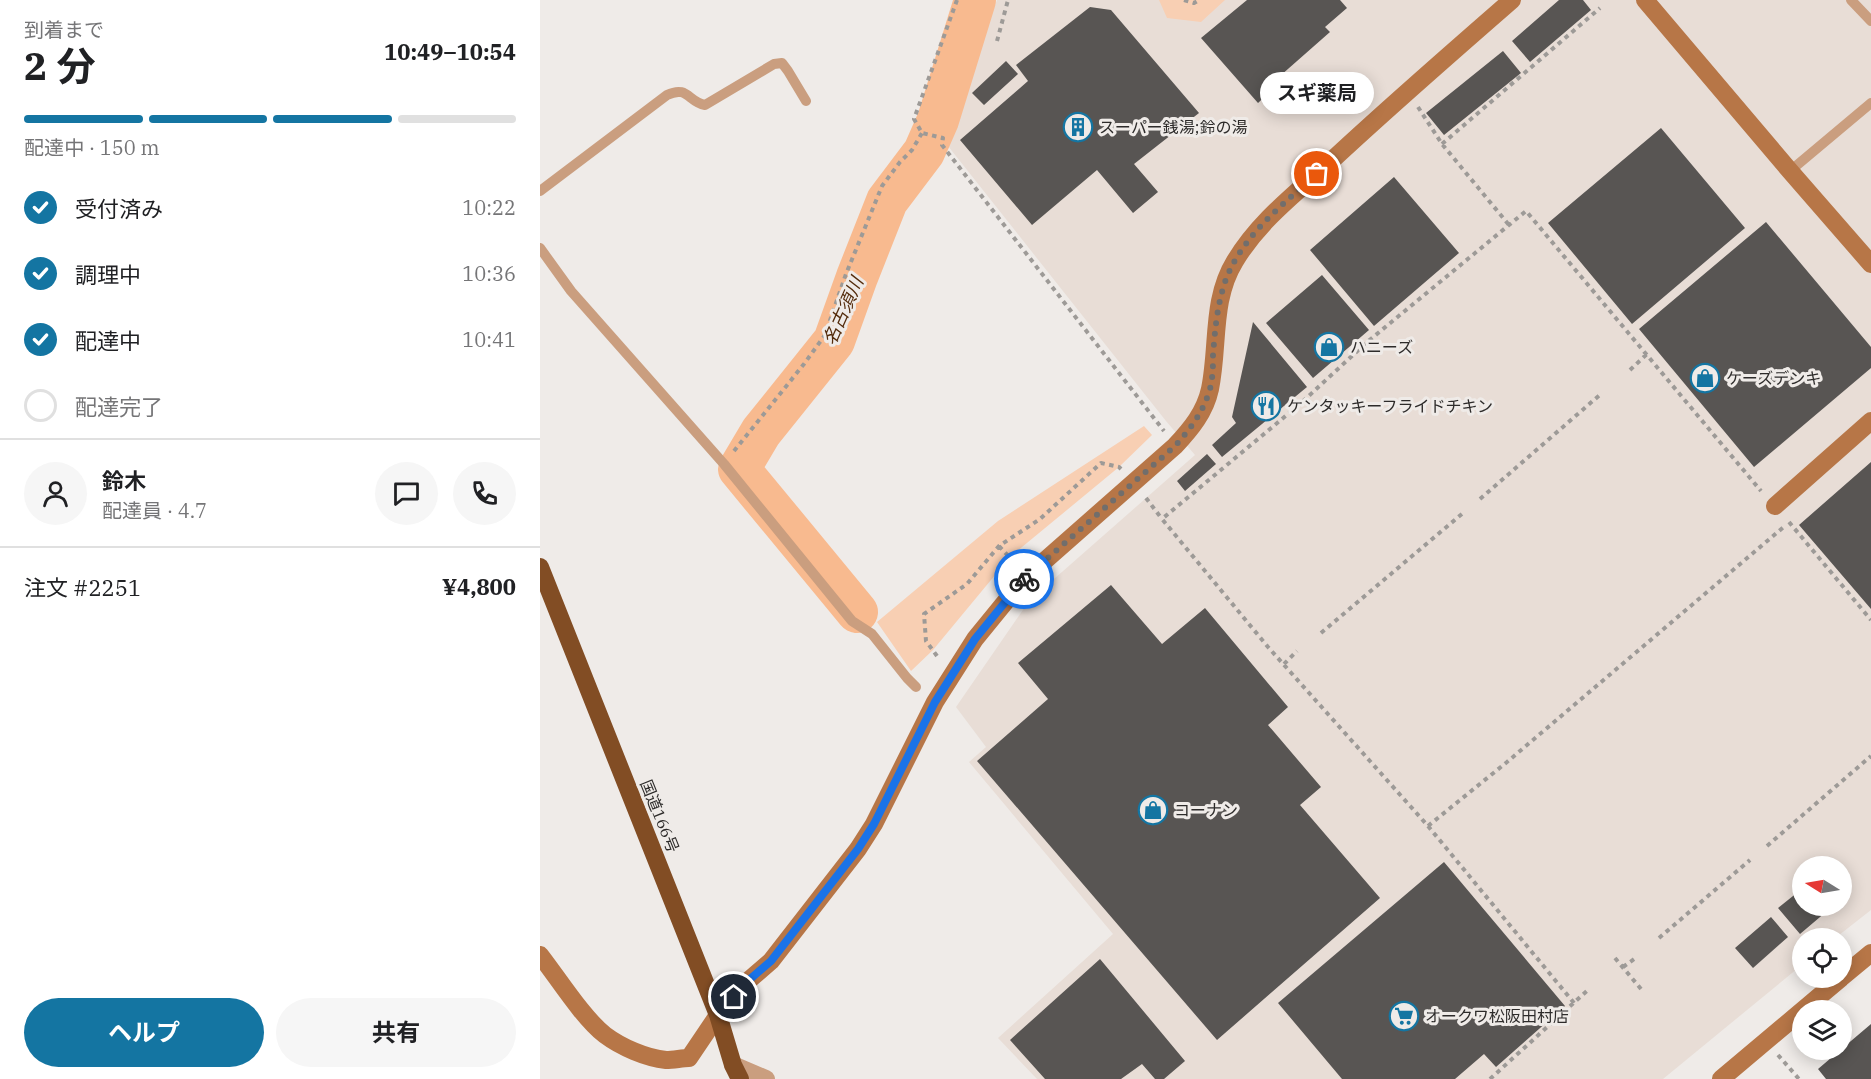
<!DOCTYPE html>
<html lang="ja">
<head>
<meta charset="utf-8">
<style>
	body { margin:0; font-family:"IBM Plex Serif","Noto Sans JP",serif; background:#f6f6f6; color:#202124; height:100vh; display:flex; flex-direction:column; font-size:22px; white-space:nowrap }
	* { box-sizing:border-box; margin:0 }
	p { font-size:20px; color:#757577 }
	.icon { flex:none; width:33px; height:33px; fill:none; stroke:currentColor; stroke-width:2; stroke-linecap:round; stroke-linejoin:round }
	.map { position:relative; flex:1; overflow:hidden }
	.sheet { display:flex; flex-direction:column; background:#fff; width:540px }
	.sheet>* { flex:none }
	.needle { width:39px; rotate:281deg }
	.controls { position:absolute; left:1252px; top:856px; display:grid; gap:12px }
	.controls a { display:grid; place-items:center; width:60px; height:60px; border-radius:50%; background:#fff; box-shadow:0 3px 15px #0003; font-size:30px }
	.pin { position:absolute; display:grid; place-items:center; width:51px; height:51px; color:#fff; margin:-26px; border:3px solid #fff; border-radius:50%; box-shadow:0 2px 6px #0007 }
	.courier { position:absolute; display:grid; place-items:center; width:60px; height:60px; margin:-30px; border:4px solid #1a73e8; border-radius:50%; background:#fff; color:#222; box-shadow:0 2px 8px #0007 }
	.bubble { position:absolute; height:42px; border-radius:21px; background:#fff; box-shadow:0 3px 15px #0003; font-size:20px; font-weight:700; line-height:42px; text-align:center }
	.headline em { font-style:normal; font-weight:700 }
	.headline div { display:flex; flex-direction:column-reverse }
	.headline { display:flex; align-items:center; justify-content:space-between; height:102px; padding:0 24px }
	h1 { font-size:39px; font-weight:700; line-height:45px }
	.bar { display:grid; grid-template-columns:repeat(4,1fr); gap:9px 6px; align-content:center; height:72px; padding:0 24px }
	.bar i { height:8px; border-radius:4px; background:#e0e0e0 }
	.bar .active { background:#1475a2 }
	.bar p { grid-column:span 4 }
	.line { display:flex; align-items:center; gap:15px; padding:0 24px; border-top:2px solid #e0e0e0 }
	.line div { flex:1 }
	.round { display:grid; place-items:center; flex:none; width:63px; height:63px; border-radius:32px; background:#f6f6f6 }
	ol { padding:0 24px; list-style:none }
	li { display:flex; align-items:center; gap:18px; height:66px }
	li p { margin-inline-start:auto }
	li .icon { padding:6px; border-radius:50%; background:#1475a2; color:#fff; stroke-width:4 }
	li:last-child { color:#757577 }
	li i { width:33px; height:33px; border:3px solid #e0e0e0; border-radius:50% }
	.primary-button { display:flex; gap:12px; margin-top:auto; padding:12px 24px }
	.primary-button a { flex:1; height:69px; border-radius:36px; background:#1475a2; color:#fff; font-size:24px; font-weight:700; line-height:69px; text-align:center }
	.primary-button a+a { background:#f6f6f6; color:#202124 }
	main { display:flex; flex:1; min-height:0 }
	.map>svg:first-child { display:block }
	.built { fill:#e8ddd6; fill-rule:evenodd }
	.green { fill:#f8cfb3 }
	.lines { fill:none; stroke-linecap:round; stroke-linejoin:round }
	.river { stroke:#f8ba8f; stroke-width:42 }
	.building { fill:#585553 }
	.path { stroke:#9d9a97; stroke-width:4; stroke-dasharray:4.5 4.5; stroke-linecap:butt }
	.lane { stroke:#ca9e7f; stroke-width:10 }
	.street { stroke:#ca9e7f; stroke-width:18 }
	.secondary { stroke:#b77647; stroke-width:18 }
	.highway { stroke:#824d24; stroke-width:18 }
	.done { stroke:#716e6c; stroke-width:6; stroke-dasharray:0 10.8 }
	.route { stroke:#1a73e8; stroke-width:8 }
	.labels { text-anchor:middle; dominant-baseline:central; stroke-width:6; stroke-linejoin:round; paint-order:stroke }
	.poi-label { font-size:16px; fill:#2d2b2a; stroke:#efebe8; text-anchor:start }
	.street-label { font-size:16px; fill:#2d2b2a; stroke:#efebe8 }
	.water-label { font-size:18px; font-style:italic; fill:#542c0c; stroke:#efebe8 }
</style>
</head>
<body>
<main>
<section class="sheet">
<div class="headline"><div><h1>2 分</h1><p>到着まで</p></div><em>10:49–10:54</em></div>
<div class="bar"><i class="active"></i><i class="active"></i><i class="active"></i><i></i><p>配達中 · 150 m</p></div>
<ol>
<li><svg class="icon" aria-label="check" viewBox="0 0 24 24"><path d="M5 12l5 5 9-10"/></svg>受付済み<p>10:22</p></li>
<li><svg class="icon" aria-label="check" viewBox="0 0 24 24"><path d="M5 12l5 5 9-10"/></svg>調理中<p>10:36</p></li>
<li><svg class="icon" aria-label="check" viewBox="0 0 24 24"><path d="M5 12l5 5 9-10"/></svg>配達中<p>10:41</p></li>
<li><i></i>配達完了</li>
</ol>
<div class="line" style="height:108px"><a class="round"><svg class="icon" aria-label="person" viewBox="0 0 24 24"><circle cx="12" cy="8" r="4"/><path d="M4 21q1-7 8-7t8 7"/></svg></a><div><b>鈴木</b><p>配達員 · 4.7</p></div><a class="round"><svg class="icon" aria-label="chat" viewBox="0 0 24 24"><path d="M4 5h16v11H9l-5 4z"/></svg></a><a class="round"><svg class="icon" aria-label="phone" viewBox="0 0 24 24"><path d="M5 4h4l2 5-3 2q2 4 5 5l2-3 5 2v4C11 20 4 13 5 4z"/></svg></a></div>
<div class="line" style="height:78px"><div>注文 #2251</div><b>¥4,800</b></div>
<div class="primary-button"><a>ヘルプ</a><a>共有</a></div>
</section>
<div class="map">
<svg width="1331" height="1079" viewBox="0 0 1331 1079">
	<rect width="100%" height="100%" fill="#efebe8"/>
	<!-- built -->
	<path class="built" d="M457,0H1331V910L1294,939H1263V964L1123,1079H497L458,1038L573,934L429,762L446,747L416,707L489,601L655,455L626,421L404,141ZM1263,867H1302V906H1263Z"/>
	<!-- green -->
	<path class="green" d="M619,0H685L661,22L627,18Z
		M604,426L612,435L579,467L470,557L393,650L371,671L337,622L458,521Z"/>
	<g class="lines">
		<!-- river -->
		<path class="river" d="M317,612L199,469L221,432L294,341L317,277L347,201L384,152L398,120L435,0"/>
	</g>
	<!-- building -->
	<path class="building" d="M707,0H800L807,8L785,27L790,32L740,76L743,80L718,103L661,38Z
		M1019,0H1043L1051,10L990,62L972,41Z
		M550,7L571,10L659,113L594,164L618,192L593,213L557,170L492,225L420,140L488,81L476,65Z
		M963,51L981,73L904,135L886,113Z
		M466,61L478,74L444,105L432,93Z
		M1121,128L1205,228L1092,324L1008,223Z
		M854,177L919,253L834,326L770,250Z
		M1226,222L1331,347V368L1214,467L1099,329Z
		M782,275L829,330L773,378L726,323Z
		M713,322L767,387L682,457L672,445L696,423L692,417Z
		M667,454L676,464L645,491L637,481Z
		M1331,462V609L1259,525Z
		M571,585L622,644L665,608L748,707L728,725L781,787L760,805L840,898L677,1040L437,761L508,699L478,663Z
		M904,862L1025,1006L956,1067L944,1054L915,1079H802L738,1003Z
		M1302,881L1311,891L1302,899Z
		M1263,888V906H1293L1260,934L1238,908Z
		M1231,917L1248,937L1213,968L1195,948Z
		M560,959L645,1061L624,1079H615L602,1064L581,1079H505L470,1040Z
		M1331,1024V1079H1286L1278,1069Z"/>
	<g class="lines">
		<!-- path -->
		<path class="path" d="M417,0L374,119L382,133L403,138L402,145L624,431
			M644,0L654,3L659,0
			M457,41L468,0
			M878,107L902,144L969,225
			M902,144L1060,8
			M1090,370L1107,354
			M194,451L264,364L285,335L306,274L342,186L360,162L372,150L382,133
			M606,498L622,519
			M940,499L1062,393
			M1249,522L1331,620
			M459,546L473,561
			M781,633L923,513
			M397,656L386,641L384,614L427,584L459,546L500,519L561,463L579,467L581,469
			M744,664L757,651
			M888,826L967,762L1246,525
			M1227,846L1331,756
			M1119,938L1210,860
			M1075,958L1101,989
			M1083,967L1097,957
			M1034,1003L888,826L728,647L622,519L760,404L826,343L986,211L1221,491
			M1238,1055L1259,1079
			M950,1079L1049,989"/>
		<!-- lane -->
		<path class="lane" d="M1311,0L1331,21
			M1250,171L1331,103
			M0,191L127,95C148,85 148,102 165,105L234,64L242,63L248,71L266,101
			M0,248L31,291L184,464L312,621L332,634L367,678L376,687"/>
		<!-- street -->
		<path class="street" d="M193,1065L226,1079"/>
		<!-- secondary -->
		<path class="secondary" d="M1105,0L1250,171L1331,264
			M1235,506L1331,421
			M0,955C18,978 43,1018 65,1035C81,1047 106,1058 126,1060C134,1060 142,1058 149,1058L178,1015L209,980L231,961L318,849L334,824L395,702L435,639L484,579L635,446C651,429 665,412 670,389C679,345 671,300 695,261C719,221 755,194 789,163C849,107 910,54 972,0
			M1302,977L1331,953
			M1181,1079L1301,978"/>
		<!-- highway -->
		<path class="highway" d="M0,567L178,1015L193,1065L200,1079"/>
	</g>
	<g class="lines">
		<!-- done -->
		<path class="done" d="M484,579L635,446C650,429 662,414 669,392C673,380 673,367 673,355C675,330 677,306 685,282C701,237 742,205 777,174"/>
		<!-- route -->
		<path class="route" d="M194,997L209,980L231,961L318,849L334,824L395,702L435,639L484,579"/>
	</g>
	<!-- icons -->
	<defs>
		<g id="building-ring" transform="scale(1.5)"><circle r="9.5" fill="#efebe8" stroke="#1475a2" stroke-width="1.5"/><path d="M-4-6H4V6H1V3H-1V6H-4ZM-2.5-4.3h1.7v1.8h-1.7ZM.8-4.3h1.7v1.8H.8ZM-2.5-1h1.7V.8h-1.7ZM.8-1h1.7V.8H.8Z" fill="#1475a2"/></g>
		<g id="shop-ring" transform="scale(1.5)"><circle r="9.5" fill="#efebe8" stroke="#1475a2" stroke-width="1.5"/><path d="M-5-2.5h2.3a2.7 3.5 0 0 1 5.4 0H5L5.5 6h-11ZM-1.5-2.5h3a1.5 2.3 0 0 0-3 0Z" fill="#1475a2"/></g>
		<g id="restaurant-ring" transform="scale(1.5)"><circle r="9.5" fill="#efebe8" stroke="#1475a2" stroke-width="1.5"/><path d="M-5-6h1v4h1v-4h1v4h1v-4h1v5L-1.5 .5V6h-2V.5L-5-1ZM5-6V6H3V1.5H1.5Q1.5-4 5-6Z" fill="#1475a2"/></g>
		<g id="supermarket-ring" transform="scale(1.5)"><circle r="9.5" fill="#efebe8" stroke="#1475a2" stroke-width="1.5"/><path d="M-6-5.5h2.5l.6 2H6L4.5 2H-2.5L-4.4-4H-6ZM-1.5 3.2a1.3 1.3 0 1 0 .1 0ZM3 3.2a1.3 1.3 0 1 0 .1 0Z" fill="#1475a2"/></g>
	</defs>
	<g fill-rule="evenodd">
		<use href="#building-ring" x="538" y="127"/>
		<use href="#shop-ring" x="789" y="347"/>
		<use href="#shop-ring" x="1165" y="378"/>
		<use href="#restaurant-ring" x="726" y="406"/>
		<use href="#shop-ring" x="613" y="810"/>
		<use href="#supermarket-ring" x="864" y="1016"/>
	</g>
	<g class="labels">
		<!-- poi labels -->
		<g class="poi-label">
			<text x="559" y="127">スーパー銭湯;鈴の湯</text>
			<text x="810" y="347">ハニーズ</text>
			<text x="1186" y="378">ケーズデンキ</text>
			<text x="747" y="406">ケンタッキーフライドチキン</text>
			<text x="634" y="810">コーナン</text>
			<text x="885" y="1016">オークワ松阪田村店</text>
		</g>
		<!-- street labels -->
		<g class="street-label">
			<text transform="translate(120 816) rotate(68)">国道166号</text>
		</g>
		<!-- water labels -->
		<g class="water-label">
			<text transform="translate(303 311) rotate(-66)">名古須川</text>
		</g>
	</g>
</svg>
<div class="controls">
<a><svg class="needle" viewBox="-14 -14 28 28"><path d="M0-13l5 13h-10z" fill="#e53935"/><path d="M0 13l5-13h-10z" fill="#757577"/></svg></a>
<a><svg class="icon" aria-label="locate" viewBox="0 0 24 24"><circle cx="12" cy="12" r="6"/><path d="M12 2v4M12 18v4M2 12h4M18 12h4"/></svg></a>
<a><svg class="icon" aria-label="layers" viewBox="0 0 24 24"><path d="M12 4l9 5-9 5-9-5zM3 14l9 5 9-5"/></svg></a>
</div>
<div class="pin" style="left:777px;top:174px;background:#ea580c"><svg class="icon" aria-label="bag" viewBox="0 0 24 24"><path d="M5 8h14l-1 12H6zM9 8a3 3 0 0 1 6 0"/></svg></div>
<div class="pin" style="left:194px;top:997px;background:#1f2937"><svg class="icon" aria-label="home" viewBox="0 0 24 24"><path d="M3 11l9-7 9 7M6 9v11h12V9"/></svg></div>
<div class="courier" style="left:484px;top:579px"><svg class="icon" aria-label="bike" viewBox="0 0 24 24"><circle cx="6" cy="16" r="4"/><circle cx="18" cy="16" r="4"/><path d="M6 16l4-8h5l3 8M10 8l3 8H6M13 5h3"/></svg></div>
<div class="bubble" style="left:720px;top:72px;width:114px">スギ薬局</div>
</div>
</main>
</body>
</html>
